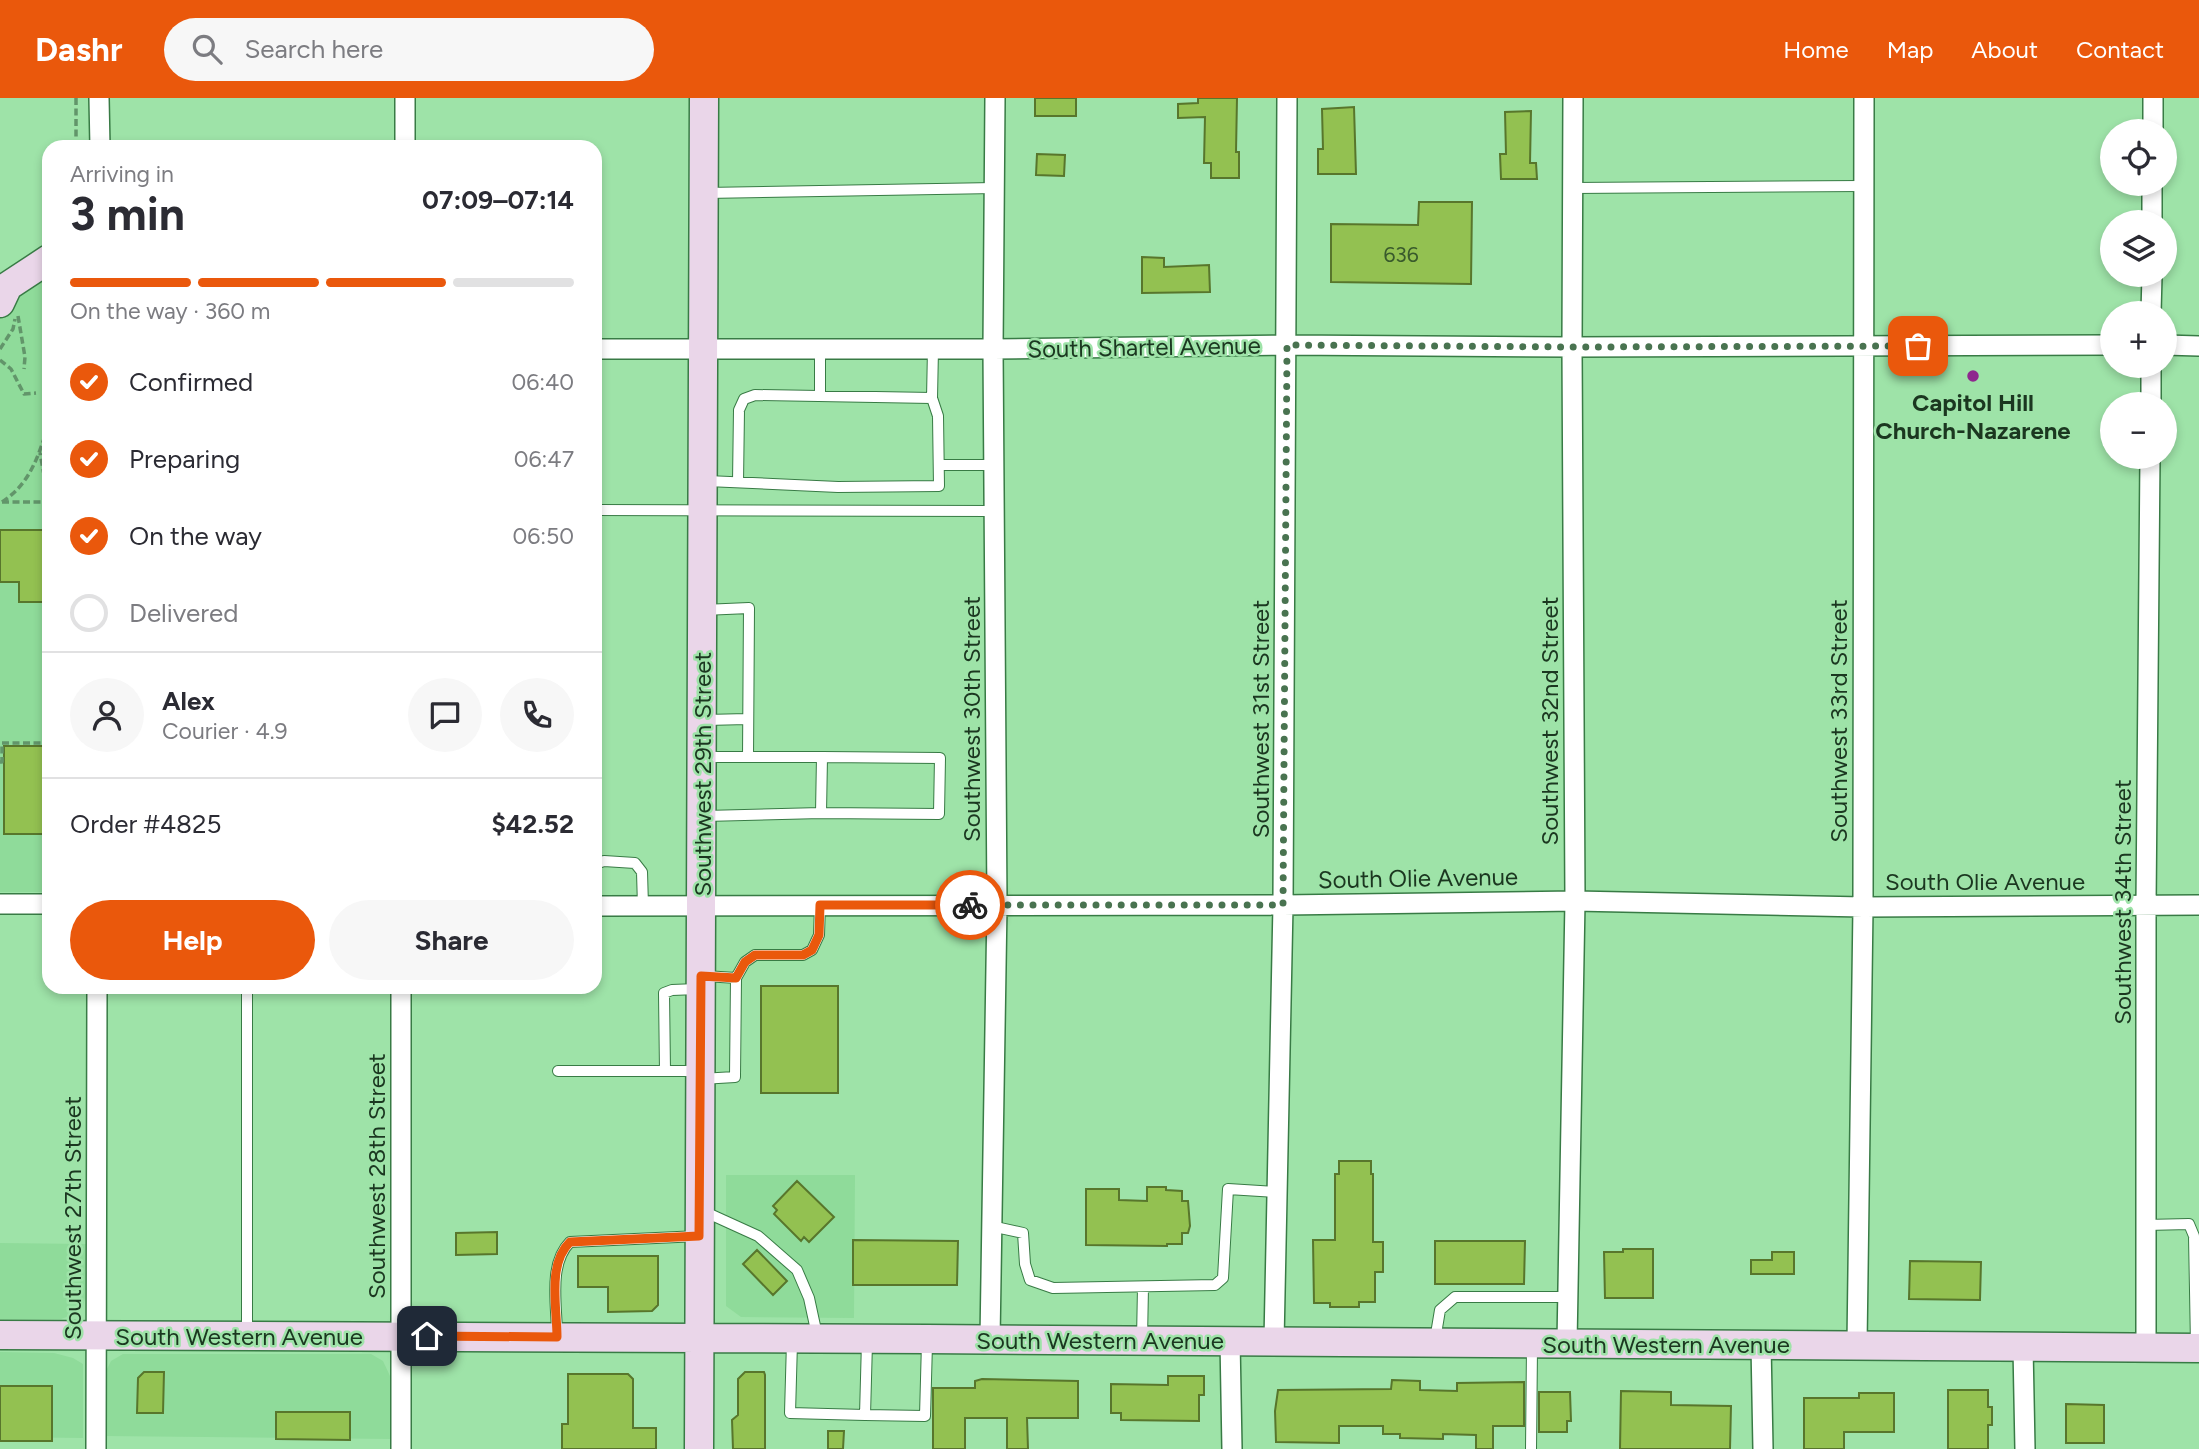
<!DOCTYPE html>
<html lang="en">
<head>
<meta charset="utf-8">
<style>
	body { margin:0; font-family:Figtree,sans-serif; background:#f7f7f7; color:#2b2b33; height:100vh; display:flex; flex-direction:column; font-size:26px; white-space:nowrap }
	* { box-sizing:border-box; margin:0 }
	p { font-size:23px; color:#7c7c81 }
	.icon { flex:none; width:38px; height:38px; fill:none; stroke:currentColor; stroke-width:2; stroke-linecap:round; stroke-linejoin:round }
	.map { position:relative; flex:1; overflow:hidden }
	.sheet { position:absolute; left:42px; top:42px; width:560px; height:854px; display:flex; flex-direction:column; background:#fff; border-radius:21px; box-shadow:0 4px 10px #0003 }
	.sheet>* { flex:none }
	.controls { position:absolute; left:2100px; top:21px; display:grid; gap:14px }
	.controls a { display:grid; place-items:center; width:77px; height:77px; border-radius:50%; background:#fff; box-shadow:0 4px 10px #0003; font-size:35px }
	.pin { position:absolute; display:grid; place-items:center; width:60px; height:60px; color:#fff; margin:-30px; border-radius:14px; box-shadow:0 4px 10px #0006 }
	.courier { position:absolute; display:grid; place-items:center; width:70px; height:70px; margin:-35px; border:5px solid #ea580c; border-radius:50%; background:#fff; color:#222; box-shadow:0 2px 9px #0007 }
	.headline em { font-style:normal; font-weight:700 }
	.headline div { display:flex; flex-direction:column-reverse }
	.headline { display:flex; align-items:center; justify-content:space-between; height:119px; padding:0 28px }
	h1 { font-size:46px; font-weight:700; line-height:52px }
	.bar { display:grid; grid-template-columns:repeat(4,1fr); gap:10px 7px; align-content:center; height:84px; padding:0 28px }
	.bar i { height:9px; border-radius:5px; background:#e1e1e2 }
	.bar .active { background:#ea580c }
	.bar p { grid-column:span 4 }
	.line { display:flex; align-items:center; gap:18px; padding:0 28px; border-top:2px solid #e1e1e2 }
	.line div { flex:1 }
	.round { display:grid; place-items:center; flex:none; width:74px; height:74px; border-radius:37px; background:#f7f7f7 }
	ol { padding:0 28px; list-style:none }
	li { display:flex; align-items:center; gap:21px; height:77px }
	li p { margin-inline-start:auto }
	li .icon { padding:7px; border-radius:50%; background:#ea580c; color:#fff; stroke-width:4 }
	li:last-child { color:#7c7c81 }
	li i { width:38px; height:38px; border:4px solid #e1e1e2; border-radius:50% }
	.primary-button { display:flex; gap:14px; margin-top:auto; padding:14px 28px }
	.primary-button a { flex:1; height:80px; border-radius:42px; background:#ea580c; color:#fff; font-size:28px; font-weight:700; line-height:80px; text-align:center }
	.primary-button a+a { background:#f7f7f7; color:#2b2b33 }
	header { display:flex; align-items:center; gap:42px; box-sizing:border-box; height:98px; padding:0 35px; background:#ea580c; color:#fff }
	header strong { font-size:33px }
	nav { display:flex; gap:38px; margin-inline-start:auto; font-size:24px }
	.search { width:490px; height:63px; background:#f7f7f7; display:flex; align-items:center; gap:18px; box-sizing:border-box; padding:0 24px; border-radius:38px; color:#7c7c81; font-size:26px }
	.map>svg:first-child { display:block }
	.built { fill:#8fdb9a }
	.building { fill:#93c151; stroke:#58762c; stroke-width:2 }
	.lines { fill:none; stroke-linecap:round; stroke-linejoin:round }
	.lane-casing { stroke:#387b45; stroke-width:12 }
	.street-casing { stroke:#387b45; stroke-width:22 }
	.secondary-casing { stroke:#387b45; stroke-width:31 }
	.path { stroke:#62956a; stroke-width:3.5; stroke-dasharray:7 3.5; stroke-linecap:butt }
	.lane { stroke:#fff; stroke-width:10 }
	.street { stroke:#fff; stroke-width:19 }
	.secondary { stroke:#ead6e9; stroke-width:28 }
	.done { stroke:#497350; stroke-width:7; stroke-dasharray:0 12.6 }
	.route { stroke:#ea580c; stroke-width:9 }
	.poi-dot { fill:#8e288e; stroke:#9ee3a8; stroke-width:2.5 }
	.labels { text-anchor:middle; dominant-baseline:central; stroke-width:5; stroke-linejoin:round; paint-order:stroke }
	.number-label { font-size:21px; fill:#395a2c }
	.street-label { font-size:24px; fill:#1b3720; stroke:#9ee3a8 }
	.poi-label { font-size:24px; font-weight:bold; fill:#1b3720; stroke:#9ee3a8 }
</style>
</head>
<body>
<header>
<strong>Dashr</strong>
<div class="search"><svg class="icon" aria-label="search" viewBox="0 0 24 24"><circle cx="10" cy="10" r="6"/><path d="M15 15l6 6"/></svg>Search here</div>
<nav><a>Home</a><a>Map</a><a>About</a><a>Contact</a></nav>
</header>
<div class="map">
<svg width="2199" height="1351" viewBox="0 0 2199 1351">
	<rect width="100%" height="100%" fill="#9ee3a8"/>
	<!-- built -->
	<path class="built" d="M49,151V794H0V179L10,168Z
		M726,1077H855L854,1220L741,1219L726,1208Z
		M0,1145L86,1146L85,1200L83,1208L78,1215L61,1221H0Z
		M0,1254L54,1255L73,1260L83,1266V1340L0,1339Z
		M123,1256H371L383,1263L390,1278V1341L104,1338V1277L111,1263Z"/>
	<!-- building -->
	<path class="building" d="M1035,0H1076V18H1035Z
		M1198,0H1237L1236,54H1239V80H1211V65H1204L1205,19L1178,20V6L1198,5Z
		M1354,9L1356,76H1318V51H1323L1322,11Z
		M1531,13L1530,65H1536L1537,81H1501L1500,56H1506L1505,14Z
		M1037,56L1065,57L1064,78L1036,77Z
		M1419,104H1472L1471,186L1331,184V126L1418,127Z
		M1142,159L1164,160V169L1209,167L1210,194L1142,195Z
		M0,432H44V440H49V504H19V484H0Z
		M4,648H49V736H4Z
		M761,888H838V995H761Z
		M1339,1063H1371V1076H1373V1144H1383V1174H1375V1204H1359V1209H1330V1205H1314L1313,1142H1335V1076H1339Z
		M797,1083L834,1119L809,1144L804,1139L801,1143L774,1116L777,1112L773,1108Z
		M1147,1089H1166V1092L1182,1093V1103H1188L1190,1128L1188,1135H1182V1146H1167V1148L1086,1147V1091H1119V1102L1147,1103Z
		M497,1134V1156L456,1157V1135Z
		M853,1142L958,1143L957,1187H853Z
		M1435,1143H1525L1524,1186H1435Z
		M1623,1151H1653V1200H1605L1604,1154H1623Z
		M757,1152L787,1183L773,1197L743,1166Z
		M1772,1154H1794V1176H1751V1162H1772Z
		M578,1158H658V1207L652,1213L608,1214V1189H578Z
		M1910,1163L1981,1164L1980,1202L1909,1201Z
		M144,1274H164L163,1315H137L138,1280Z
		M745,1274H764L765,1277V1351H733L732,1322L738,1317V1281Z
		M568,1276H628L633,1281V1330H656V1351H562V1326H568Z
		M1168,1278H1204V1297H1199V1323L1121,1322V1315H1111V1286L1168,1287Z
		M982,1281L1078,1283V1320H1027L1028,1351H1007V1320H965V1351H933V1290H975V1283Z
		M1392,1282L1420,1283V1292L1457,1293V1285L1524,1284V1328H1493V1351H1476V1337L1443,1336V1341L1400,1340V1336H1383V1328H1339V1345L1276,1344L1275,1313L1278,1292L1391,1291Z
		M0,1288H52V1343H0Z
		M1948,1292H1988V1309H1992V1327H1988V1351H1948Z
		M1621,1293L1671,1294V1307L1731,1308L1730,1351H1620Z
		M1539,1294H1570L1571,1323H1567V1334H1539Z
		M1859,1295H1894V1334H1844V1351H1804V1300H1859Z
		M2066,1306L2104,1307V1345H2066Z
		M276,1314H350V1342L276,1341Z
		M828,1333H844L843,1351H828Z"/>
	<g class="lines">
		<!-- lane casing -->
		<g class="lane-casing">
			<path id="lane" d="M1572,90L1863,88
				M705,95L995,90
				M820,298V251
				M939,367H994
				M707,383L838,389L939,388L938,318L932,300L933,251
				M738,384L739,312L744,301L755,297L932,300
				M595,412L994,413
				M703,512L749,510L748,659
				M706,622L747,621
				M704,659H822L821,715L705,718
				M821,715L939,716L940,660L822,659
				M595,766L604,763L635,765L642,774L643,808
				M705,878L736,880L745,864L755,857H803L812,852L819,837L820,807
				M247,889V1237
				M558,973H696
				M665,973L664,895L672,892L697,891
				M701,981L735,979L736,880
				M703,1113L758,1138L797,1172L809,1200L817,1237
				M2146,1127L2189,1126L2194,1138L2196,1247
				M991,1128L1023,1135L1025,1166L1030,1182L1053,1190L1215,1187L1223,1180L1228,1091L1277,1094
				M557,1237C557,1208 548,1166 570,1144L699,1138
				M1142,1241L1143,1189
				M1435,1242L1440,1212L1455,1199H1568
				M792,1244L790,1315L865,1317L867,1244
				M865,1317L925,1318L927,1245
				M1531,1351L1532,1249"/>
		</g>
		<!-- street casing -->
		<g class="street-casing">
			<path id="street" d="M99,0L100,49
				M2153,33V0
				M405,49V0
				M2152,124V86
				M2151,215L2152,177
				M2165,247L2199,248
				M595,251H993L1287,247L1572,249L2112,247
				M2151,306V268
				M0,806H49
				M595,808L1283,807L1575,803L1863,809L2199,807
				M990,1241L997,807L993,251L995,0
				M1230,1242L1232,1351
				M1274,1243L1283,807L1287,0
				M1567,1245L1575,803L1572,249L1573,0
				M1761,1246L1763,1351
				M1857,1246L1863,809L1864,0
				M2023,1249L2025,1351
				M2146,1250V807L2150,359
				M96,1351L97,889
				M401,1351V889"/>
		</g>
		<!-- secondary casing -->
		<g class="secondary-casing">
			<path id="secondary" d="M0,205L8,188L49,161
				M0,1237L927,1241L2199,1250
				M699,1351L704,0"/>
		</g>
		<!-- path -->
		<path class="path" d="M76,49V0
			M18,218L25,259L24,271
			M0,251L13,231L15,221
			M0,262L11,271L24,296L36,295
			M2,404H49L40,355
			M2,404C31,385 38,358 49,326
			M0,664H2V645H49"/>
		<!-- lane -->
		<use href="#lane" class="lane"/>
		<!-- street -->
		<use href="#street" class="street"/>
		<!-- secondary -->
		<use href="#secondary" class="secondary"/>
	</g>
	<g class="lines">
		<!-- done -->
		<path class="done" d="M970,807H1283L1287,247L1572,249L1918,248"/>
		<!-- route -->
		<path class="route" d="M427,1238L557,1239C557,1210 547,1166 570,1144L699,1138L701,878L736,880L745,864L755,857H803L812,852L819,837L820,807H970"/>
	</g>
	<!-- markers -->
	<circle class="poi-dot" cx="1973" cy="278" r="7"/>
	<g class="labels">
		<!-- number labels -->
		<g class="number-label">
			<text x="1401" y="156">636</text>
		</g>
		<!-- street labels -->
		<g class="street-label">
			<text transform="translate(1144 249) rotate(-1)">South Shartel Avenue</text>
			<text transform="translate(971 621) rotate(-90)">Southwest 30th Street</text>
			<text transform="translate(1260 621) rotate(-90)">Southwest 31st Street</text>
			<text transform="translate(1549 623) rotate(-90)">Southwest 32nd Street</text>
			<text transform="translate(1838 623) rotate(-90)">Southwest 33rd Street</text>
			<text transform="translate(702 676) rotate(-90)">Southwest 29th Street</text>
			<text transform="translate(1418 780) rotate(-1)">South Olie Avenue</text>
			<text x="1985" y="783">South Olie Avenue</text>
			<text transform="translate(2122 804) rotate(-90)">Southwest 34th Street</text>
			<text transform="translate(376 1078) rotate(-90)">Southwest 28th Street</text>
			<text transform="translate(72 1120) rotate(-90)">Southwest 27th Street</text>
			<text x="239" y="1238">South Western Avenue</text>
			<text x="1100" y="1242">South Western Avenue</text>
			<text x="1666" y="1246">South Western Avenue</text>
		</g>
		<!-- poi labels -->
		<g class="poi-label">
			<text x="1973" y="304">Capitol Hill<tspan x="1973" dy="28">Church-Nazarene</tspan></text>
		</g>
	</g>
</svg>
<div class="controls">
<a><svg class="icon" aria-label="locate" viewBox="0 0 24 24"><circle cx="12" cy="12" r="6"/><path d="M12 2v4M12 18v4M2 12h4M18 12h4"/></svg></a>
<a><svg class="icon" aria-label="layers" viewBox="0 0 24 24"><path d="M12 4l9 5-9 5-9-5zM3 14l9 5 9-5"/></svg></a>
<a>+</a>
<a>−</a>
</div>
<div class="pin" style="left:1918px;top:248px;background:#ea580c"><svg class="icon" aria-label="bag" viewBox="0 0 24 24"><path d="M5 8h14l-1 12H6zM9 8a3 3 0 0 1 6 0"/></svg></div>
<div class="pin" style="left:427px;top:1238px;background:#1f2937"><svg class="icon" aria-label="home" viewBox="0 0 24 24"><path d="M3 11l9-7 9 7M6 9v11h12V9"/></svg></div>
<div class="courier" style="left:970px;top:807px"><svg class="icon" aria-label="bike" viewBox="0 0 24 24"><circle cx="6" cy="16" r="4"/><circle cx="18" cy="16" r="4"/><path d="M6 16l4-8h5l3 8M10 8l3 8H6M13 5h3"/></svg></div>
<section class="sheet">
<div class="headline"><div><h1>3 min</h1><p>Arriving in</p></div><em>07:09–07:14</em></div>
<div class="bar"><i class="active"></i><i class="active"></i><i class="active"></i><i></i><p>On the way · 360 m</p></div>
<ol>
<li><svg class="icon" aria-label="check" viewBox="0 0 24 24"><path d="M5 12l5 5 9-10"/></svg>Confirmed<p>06:40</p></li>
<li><svg class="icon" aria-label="check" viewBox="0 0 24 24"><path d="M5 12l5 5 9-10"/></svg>Preparing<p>06:47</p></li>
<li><svg class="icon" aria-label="check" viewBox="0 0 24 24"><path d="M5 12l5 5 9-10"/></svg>On the way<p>06:50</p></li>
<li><i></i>Delivered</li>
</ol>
<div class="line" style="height:126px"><a class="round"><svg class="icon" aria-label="person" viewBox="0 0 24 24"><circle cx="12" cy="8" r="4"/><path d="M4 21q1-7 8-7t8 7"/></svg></a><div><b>Alex</b><p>Courier · 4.9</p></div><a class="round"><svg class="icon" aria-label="chat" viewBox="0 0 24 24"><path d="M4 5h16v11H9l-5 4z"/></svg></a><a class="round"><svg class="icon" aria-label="phone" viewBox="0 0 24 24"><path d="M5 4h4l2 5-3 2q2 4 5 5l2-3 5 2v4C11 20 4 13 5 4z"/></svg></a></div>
<div class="line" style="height:91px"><div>Order #4825</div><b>$42.52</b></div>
<div class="primary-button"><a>Help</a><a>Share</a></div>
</section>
</div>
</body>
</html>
